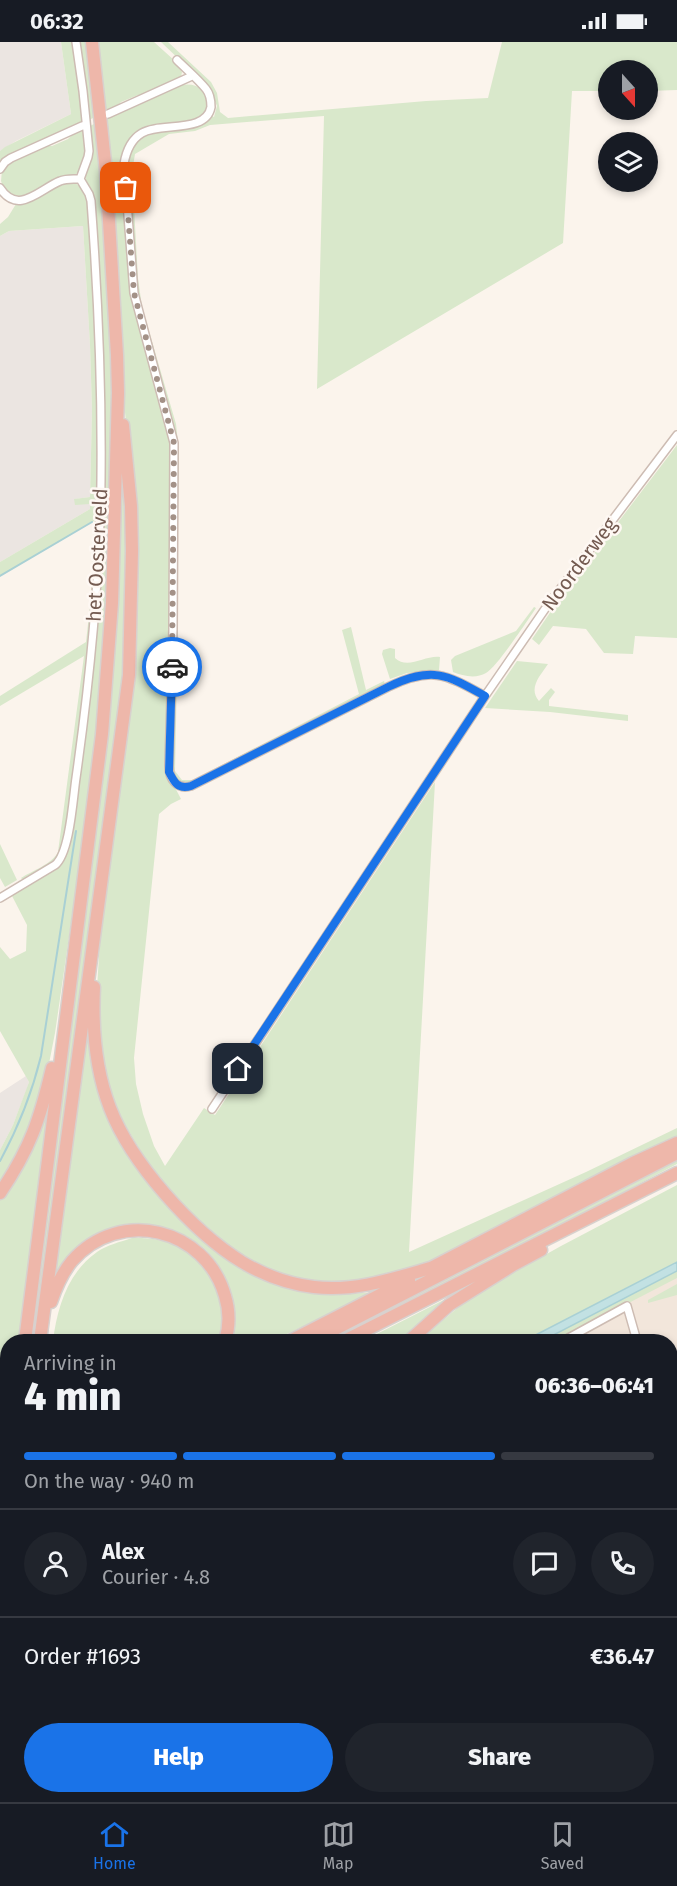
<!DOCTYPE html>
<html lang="en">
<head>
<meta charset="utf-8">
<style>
	body { margin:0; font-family:"Fira Sans",sans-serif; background:#20242c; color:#f1f3f6; height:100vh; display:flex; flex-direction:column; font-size:22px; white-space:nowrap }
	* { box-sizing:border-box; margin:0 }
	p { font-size:20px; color:#9ea1a6 }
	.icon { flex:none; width:33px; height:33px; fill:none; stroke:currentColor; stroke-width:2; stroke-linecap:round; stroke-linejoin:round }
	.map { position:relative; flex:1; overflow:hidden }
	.side { position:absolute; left:0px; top:1292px; width:678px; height:470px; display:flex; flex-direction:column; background:#171b24; border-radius:24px 24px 0 0; box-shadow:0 3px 9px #0003 }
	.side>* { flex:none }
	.needle { width:39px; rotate:159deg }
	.tools { position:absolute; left:598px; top:18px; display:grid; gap:12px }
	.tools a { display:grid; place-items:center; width:60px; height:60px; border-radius:50%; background:#171b24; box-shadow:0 3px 9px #0003; font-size:30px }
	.pin { position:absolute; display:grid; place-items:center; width:51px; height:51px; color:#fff; margin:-26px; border-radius:12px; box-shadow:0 3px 9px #0006 }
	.courier { position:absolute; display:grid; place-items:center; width:60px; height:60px; margin:-30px; border:4px solid #1a73e8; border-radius:50%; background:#fff; color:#222; box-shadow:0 2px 8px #0007 }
	.summary em { font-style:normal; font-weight:800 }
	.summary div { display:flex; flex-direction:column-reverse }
	.summary { display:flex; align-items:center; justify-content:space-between; height:102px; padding:0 24px }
	h1 { font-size:39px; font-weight:800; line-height:45px }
	.bar { display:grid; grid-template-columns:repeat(4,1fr); gap:9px 6px; align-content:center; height:72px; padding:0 24px }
	.bar i { height:8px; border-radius:4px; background:#363941 }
	.bar .active { background:#1a73e8 }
	.bar p { grid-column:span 4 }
	.line { display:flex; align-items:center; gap:15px; padding:0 24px; border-top:2px solid #363941 }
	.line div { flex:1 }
	.round { display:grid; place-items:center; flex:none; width:63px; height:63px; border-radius:32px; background:#20242c }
	.action { display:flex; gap:12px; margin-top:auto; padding:12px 24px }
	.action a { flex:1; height:69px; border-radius:36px; background:#1a73e8; color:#fff; font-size:24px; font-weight:800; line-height:69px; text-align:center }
	.action a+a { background:#20242c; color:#f1f3f6 }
	.status { display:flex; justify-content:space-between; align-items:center; height:42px; padding:0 30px; background:#171b24; direction:ltr }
	.status svg { height:16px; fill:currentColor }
	.menu { display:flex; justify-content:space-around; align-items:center; height:84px; border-top:2px solid #363941; background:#171b24; font-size:16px; color:#9ea1a6 }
	.menu a { display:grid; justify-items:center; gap:3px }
	.menu .active { color:#1a73e8 }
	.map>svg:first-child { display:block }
	.residential { fill:#f2e6db }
	.industrial { fill:#ebe5e1 }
	.green { fill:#d9e8cb }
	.water { fill:#c2e1e3; stroke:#a9d0d4; stroke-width:1.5 }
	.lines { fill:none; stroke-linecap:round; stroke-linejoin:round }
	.stream { stroke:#a9d0d4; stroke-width:2 }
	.street-casing { stroke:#cdbcb3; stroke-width:10 }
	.highway-casing { stroke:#d8d1ce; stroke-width:15 }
	.street { stroke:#fff; stroke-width:7 }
	.highway { stroke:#eeb7aa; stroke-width:12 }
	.highway-bridge-casing { stroke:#d8d1ce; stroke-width:15; stroke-linecap:butt }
	.highway-bridge { stroke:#eeb7aa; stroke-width:12 }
	.done { stroke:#a39187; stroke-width:6; stroke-dasharray:0 10.8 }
	.route { stroke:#1a73e8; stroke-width:8 }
	.labels { text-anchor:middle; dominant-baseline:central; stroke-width:5; stroke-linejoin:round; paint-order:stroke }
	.street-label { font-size:20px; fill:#745b51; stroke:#fef8f3 }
</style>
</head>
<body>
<div class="status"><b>06:32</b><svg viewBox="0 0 49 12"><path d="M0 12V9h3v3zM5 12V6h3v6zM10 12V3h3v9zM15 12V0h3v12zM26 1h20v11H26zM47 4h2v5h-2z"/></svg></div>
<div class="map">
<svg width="677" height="1760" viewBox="0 0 677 1760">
	<rect width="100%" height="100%" fill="#fbf4ec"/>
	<!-- residential -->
	<path class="residential" d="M677,1221V1715L671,1717L670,1299H531Z
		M86,1754H546L524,1760H81Z"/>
	<!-- industrial -->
	<path class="industrial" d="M0,0H61L71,72L16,99L0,109Z
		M83,184L90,303L92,368L90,455L75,457L90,462V467L0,520V194L9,189Z
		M26,1034L29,1040L26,1049L13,1083L0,1108V1051Z"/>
	<!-- green -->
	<path class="green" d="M61,0H74L83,81L5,117L0,121V109L5,105L71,72Z
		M78,0H88L95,67L110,232L115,404L100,682L55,991L46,1037L34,1079L0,1144V1108L13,1083L29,1040L0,989V905L10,917L26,909L27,883L11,852L63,817L90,632L104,395L87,142L85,134L90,84L96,81L93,76L89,78Z
		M96,0H154L175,19L182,30L181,35L146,53H138L121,60L116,66L106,70L108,76C124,69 140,61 155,54C164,50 172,46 181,43C207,38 219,65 195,78L153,84L124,112L132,244L172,403L168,732L181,757L171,762L159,772L134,1016L136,1042L143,1072L154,1104L165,1124L204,1066L215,1073L435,740L409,1210L586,1130L677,1086V1095L422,1223L387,1238L317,1241L286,1234L259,1224L235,1209L187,1167L164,1141L146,1118L124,1081L112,1054L101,1018L96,962L101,882L131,646L136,588V563L133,455L123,349L106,80L107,79Z
		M161,0H168L211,40L217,51L220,70L228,76L426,59L488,56L502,0H677V48L648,49V28H609V49H572L563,201L317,347L324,74L210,83L195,89L169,92L135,112L132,130L138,236L142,265L176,382L179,410L177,527L178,587L175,729L182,738H193L359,652L342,588L351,585L366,648L384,639L385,642L383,645L187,742L179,741L171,730L175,401L136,250L127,137C128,81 149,97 189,85C196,83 203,77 210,73L214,75L217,64L209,46Z
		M84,87L86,114L80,130L25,155H17L9,152L4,147L1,139L2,128L10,120L44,104H52L68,97L74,91Z
		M74,140L85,149L88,157L99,320V471L88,620L68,777L62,811L58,818L23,838L21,836C32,829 52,822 58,810L84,614L0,664V654L86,600L91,555L94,479L0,534V520L90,467V462L75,463L74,457L90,455L92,368L90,303L83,184L9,189L0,194V182L8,175L16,162L63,141Z
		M119,402L128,458L126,630L39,1299H31L90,819Z
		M677,403V596L635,594L633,612L604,611L586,587L553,584L539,603L532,597L558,559Z
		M534,565L536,566C527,579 497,625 486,631C476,637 463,634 453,630L451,618L455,614L516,589Z
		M390,606L395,607V616C408,628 425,613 440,615L439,628L407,631L390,637L382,612L383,608Z
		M517,619L548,622C540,634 528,646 539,659L551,646L555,650L549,658V664L628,673V679L550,670L485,666Z
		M0,802L17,838L5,845L0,836Z
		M88,958L99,1046L180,1175L291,1246L334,1253L376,1250L272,1299H232C244,1261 219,1202 178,1192C173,1191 165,1192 160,1192C142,1192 125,1192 108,1192L54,1243L67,1149L86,990Z
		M53,1039L18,1299H8V1377L6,1390L0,1369V1157L12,1141Z
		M677,1116V1122L529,1200L331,1299H323Z
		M677,1143V1220L524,1299H418L461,1263L504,1236L561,1204Z
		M132,1196C173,1195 201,1210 218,1248C220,1254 224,1260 224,1266C226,1276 223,1289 222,1299H53C57,1266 68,1230 97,1210C107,1203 120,1200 132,1196Z
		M677,1229V1236L555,1299H542Z
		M483,1238L405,1299H363Z
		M677,1242V1253L648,1261V1258Z
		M7,1483V1531L0,1585V1536Z
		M7,1593L8,1727L0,1740V1645Z
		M7,1745L8,1754H84L79,1760H0Z
		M516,1754H578L555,1760H490Z"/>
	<!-- water -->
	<path class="water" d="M677,1220V1229L542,1299H524Z
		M677,1725V1755L658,1760H555L578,1754H670L671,1727Z
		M485,1754H516L490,1760H462Z"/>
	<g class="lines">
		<!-- stream -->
		<path class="stream" d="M0,534L92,480
			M0,1119C18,1086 32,1051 41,1014L76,789"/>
		<!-- street casing -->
		<g class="street-casing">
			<path id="street" d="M76,0L83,49L89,109L88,115L80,137
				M177,18C186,27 198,37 206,47C210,52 211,59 211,65C206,92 160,80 142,91C130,98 126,110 124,122L134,251L174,401L173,587L169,724C169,737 177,748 191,744L388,645C432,624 445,632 485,654L545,567L677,393
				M108,72L192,34
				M0,127L5,120L11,116L82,84
				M0,146C18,174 40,147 60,139C67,136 73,137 80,137
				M0,856L55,823C70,811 73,756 76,736C90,637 100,537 101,437C102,344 98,252 91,159L89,152L80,137
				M212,1067L485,654
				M563,1299L627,1264L637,1299
				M670,1417L677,1441
				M670,1464L677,1462
				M670,1595L677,1594
				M670,1662L677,1661
				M670,1684L677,1682
				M134,1754L135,1760
				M207,1754L208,1760
				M278,1754L280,1760
				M368,1754L370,1760
				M291,1760L311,1754"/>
		</g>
		<!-- highway casing -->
		<g class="highway-casing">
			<path id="highway" d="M94,945C92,987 95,1027 110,1066C131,1121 192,1189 242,1220C264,1233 288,1242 314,1245C356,1250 395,1236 434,1225
				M0,1151C30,1107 40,1077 52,1026
				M427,1228L633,1121L677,1101
				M51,1260C56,1245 62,1231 72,1219C119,1165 206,1186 225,1254C230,1270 230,1283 225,1299
				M25,1299L102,692L112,561L118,351L117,313L106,129L92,0
				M40,1299L129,633L132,509L131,464L123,383
				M290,1299L409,1238
				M312,1299L677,1111
				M344,1299L677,1131
				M409,1299L449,1263L513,1223L541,1208
				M0,1379L8,1431
				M0,1602L8,1544
				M0,1749L8,1736"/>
		</g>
		<!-- street -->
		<use href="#street" class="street"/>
		<!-- highway -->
		<use href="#highway" class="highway"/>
		<!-- highway-bridge casing -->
		<g class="highway-bridge-casing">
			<path id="highway-bridge" d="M0,1492L8,1431"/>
		</g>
		<!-- highway-bridge -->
		<use href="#highway-bridge" class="highway-bridge"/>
	</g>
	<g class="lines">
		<!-- done -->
		<path class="done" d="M126,146L134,251L174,401L172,625"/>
		<!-- route -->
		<path class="route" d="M172,625L169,730C174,740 178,748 191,744L388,645C432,624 446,632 485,654L238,1027"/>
	</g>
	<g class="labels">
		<!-- street labels -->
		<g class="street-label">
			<text transform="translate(97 513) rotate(-87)">het Oosterveld</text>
			<text transform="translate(579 522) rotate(-53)">Noorderweg</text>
		</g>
	</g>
</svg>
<div class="tools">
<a><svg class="needle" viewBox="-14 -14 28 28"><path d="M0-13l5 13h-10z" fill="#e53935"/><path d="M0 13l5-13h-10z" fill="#9ea1a6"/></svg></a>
<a><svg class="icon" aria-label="layers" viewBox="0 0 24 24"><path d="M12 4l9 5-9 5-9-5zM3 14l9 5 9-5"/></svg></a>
</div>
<div class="pin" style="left:126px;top:146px;background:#ea580c"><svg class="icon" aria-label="bag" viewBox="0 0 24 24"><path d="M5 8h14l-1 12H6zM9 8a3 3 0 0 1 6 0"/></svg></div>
<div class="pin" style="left:238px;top:1027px;background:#1f2937"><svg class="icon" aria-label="home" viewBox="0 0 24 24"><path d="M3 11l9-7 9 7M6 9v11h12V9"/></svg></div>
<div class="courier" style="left:172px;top:625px"><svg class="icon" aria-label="car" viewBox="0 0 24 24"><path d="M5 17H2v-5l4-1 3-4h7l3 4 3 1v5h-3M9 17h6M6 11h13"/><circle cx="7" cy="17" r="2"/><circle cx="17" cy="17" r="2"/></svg></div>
<section class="side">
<div class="summary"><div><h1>4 min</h1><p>Arriving in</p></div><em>06:36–06:41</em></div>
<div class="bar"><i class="active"></i><i class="active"></i><i class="active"></i><i></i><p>On the way · 940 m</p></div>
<div class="line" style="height:108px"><a class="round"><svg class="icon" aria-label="person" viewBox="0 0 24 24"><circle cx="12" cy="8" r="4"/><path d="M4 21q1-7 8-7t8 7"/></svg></a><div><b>Alex</b><p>Courier · 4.8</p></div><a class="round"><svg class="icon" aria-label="chat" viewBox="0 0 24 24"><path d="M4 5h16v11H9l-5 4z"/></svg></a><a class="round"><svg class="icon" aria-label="phone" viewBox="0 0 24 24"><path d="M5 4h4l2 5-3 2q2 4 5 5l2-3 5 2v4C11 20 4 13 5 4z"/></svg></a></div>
<div class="line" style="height:78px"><div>Order #1693</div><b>€36.47</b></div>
<div class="action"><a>Help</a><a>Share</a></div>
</section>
</div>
<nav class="menu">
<a class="active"><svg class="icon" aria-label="home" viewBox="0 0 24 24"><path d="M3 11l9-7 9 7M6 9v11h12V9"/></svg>Home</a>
<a><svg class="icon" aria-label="map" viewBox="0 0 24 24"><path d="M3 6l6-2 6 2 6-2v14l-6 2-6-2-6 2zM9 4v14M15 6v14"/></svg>Map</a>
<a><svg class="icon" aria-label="saved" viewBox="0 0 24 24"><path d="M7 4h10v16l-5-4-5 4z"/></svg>Saved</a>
</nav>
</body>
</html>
